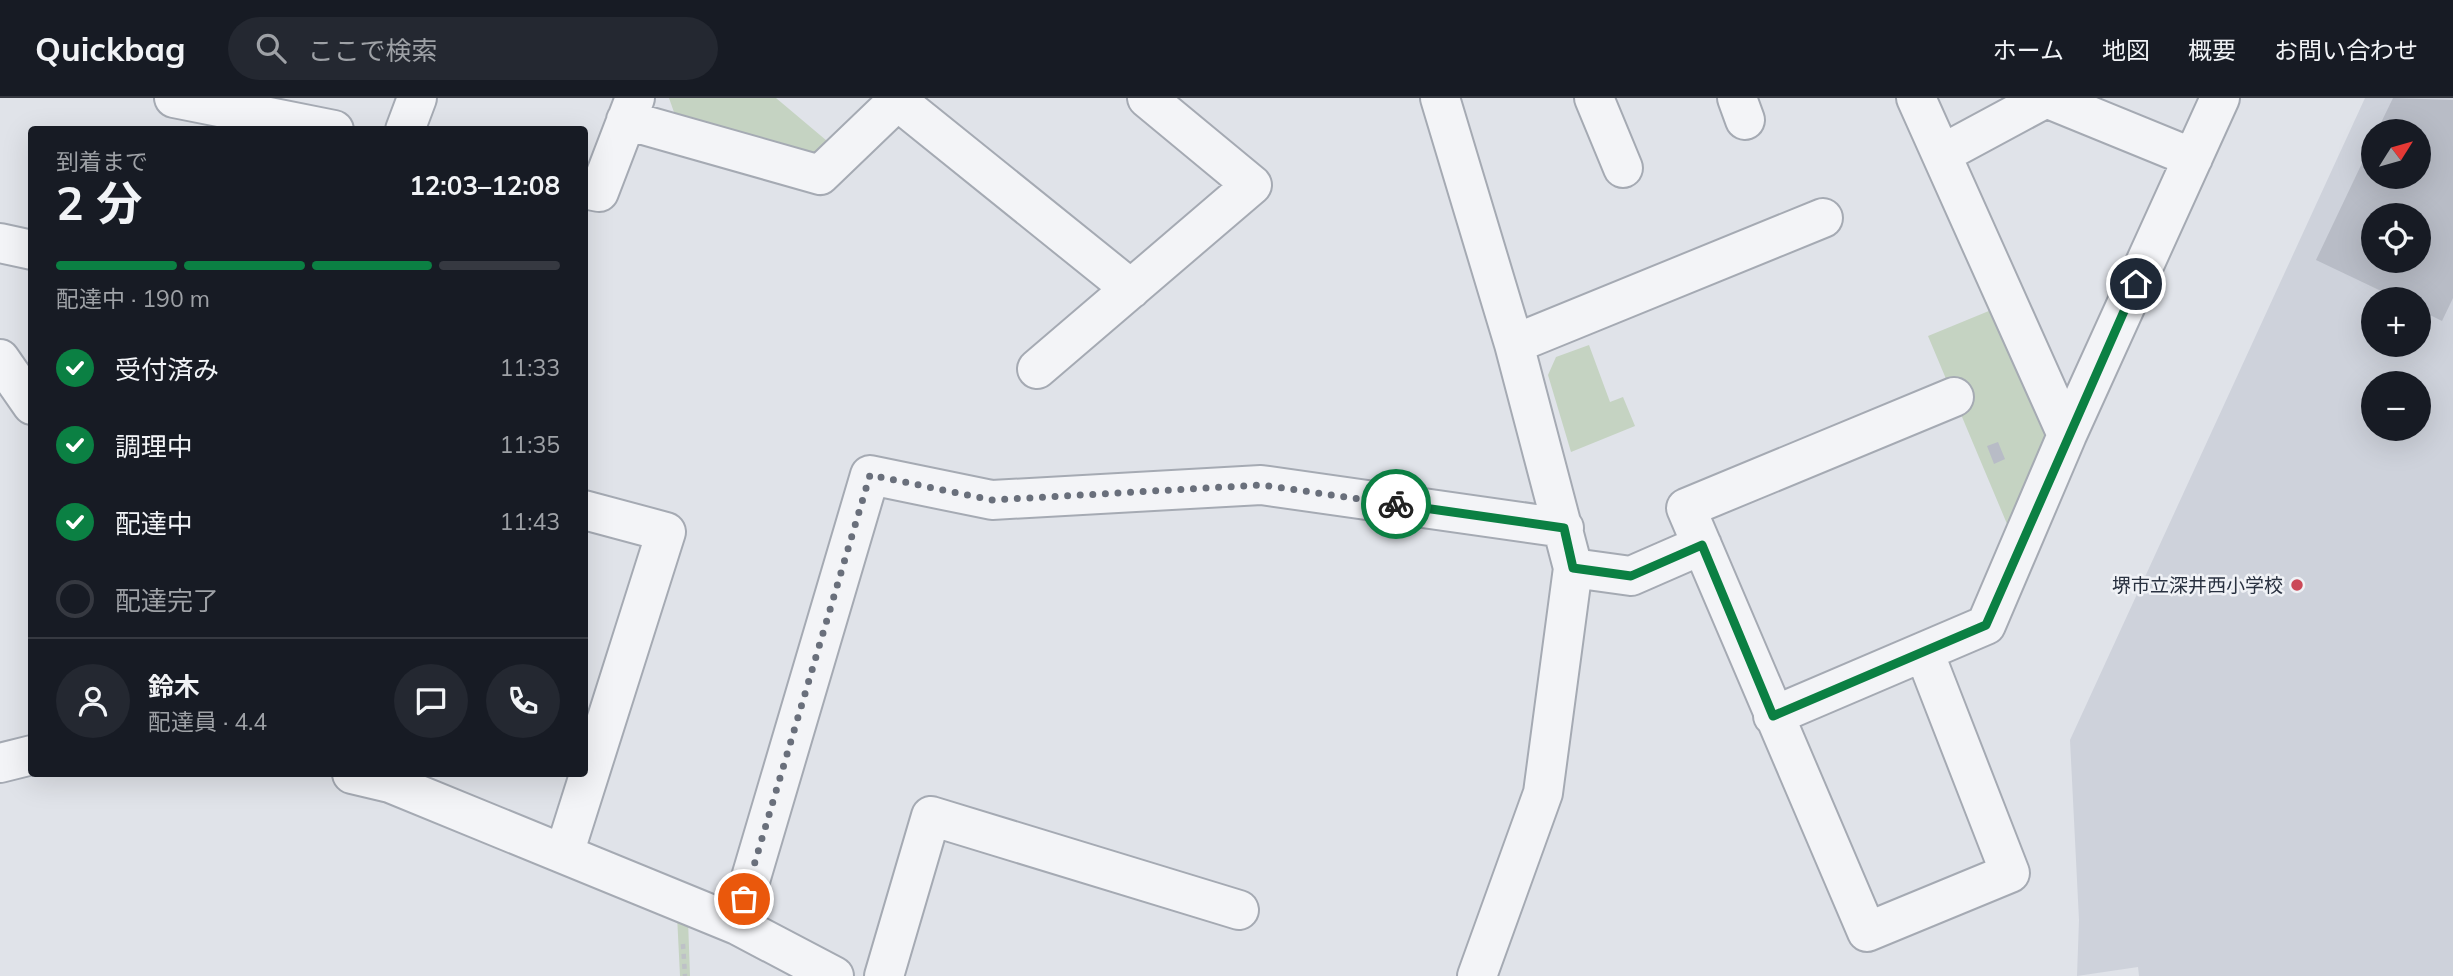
<!DOCTYPE html>
<html lang="ja">
<head>
<meta charset="utf-8">
<style>
	body { margin:0; font-family:Mulish,"Noto Sans JP",sans-serif; background:#242831; color:#f1f3f6; height:100vh; display:flex; flex-direction:column; font-size:26px; white-space:nowrap }
	* { box-sizing:border-box; margin:0 }
	p { font-size:23px; color:#9ea1a6 }
	.icon { flex:none; width:38px; height:38px; fill:none; stroke:currentColor; stroke-width:2; stroke-linecap:round; stroke-linejoin:round }
	.map { position:relative; flex:1; overflow:hidden }
	.panel { position:absolute; left:28px; top:28px; width:560px; height:651px; display:flex; flex-direction:column; background:#171b24; border-radius:7px; box-shadow:0 7px 28px #0002 }
	.panel>* { flex:none }
	.needle { width:46px; rotate:53deg }
	.tools { position:absolute; left:2361px; top:21px; display:grid; gap:14px }
	.tools a { display:grid; place-items:center; width:70px; height:70px; border-radius:50%; background:#171b24; box-shadow:0 7px 28px #0002; font-size:35px }
	.pin { position:absolute; display:grid; place-items:center; width:60px; height:60px; color:#fff; margin:-30px; border:4px solid #fff; border-radius:50%; box-shadow:0 2px 7px #0007 }
	.courier { position:absolute; display:grid; place-items:center; width:70px; height:70px; margin:-35px; border:5px solid #0b8043; border-radius:50%; background:#fff; color:#222; box-shadow:0 2px 9px #0007 }
	.summary em { font-style:normal; font-weight:700 }
	.summary div { display:flex; flex-direction:column-reverse }
	.summary { display:flex; align-items:center; justify-content:space-between; height:119px; padding:0 28px }
	h1 { font-size:46px; font-weight:700; line-height:52px }
	.bar { display:grid; grid-template-columns:repeat(4,1fr); gap:10px 7px; align-content:center; height:84px; padding:0 28px }
	.bar i { height:9px; border-radius:5px; background:#363941 }
	.bar .active { background:#0b8043 }
	.bar p { grid-column:span 4 }
	.line { display:flex; align-items:center; gap:18px; padding:0 28px; border-top:2px solid #363941 }
	.line div { flex:1 }
	.round { display:grid; place-items:center; flex:none; width:74px; height:74px; border-radius:37px; background:#242831 }
	ol { padding:0 28px; list-style:none }
	li { display:flex; align-items:center; gap:21px; height:77px }
	li p { margin-inline-start:auto }
	li .icon { padding:7px; border-radius:50%; background:#0b8043; color:#fff; stroke-width:4 }
	li:last-child { color:#9ea1a6 }
	li i { width:38px; height:38px; border:4px solid #363941; border-radius:50% }
	header { display:flex; align-items:center; gap:42px; box-sizing:border-box; height:98px; padding:0 35px; background:#171b24; border-bottom:2px solid #363941 }
	header strong { font-size:33px }
	nav { display:flex; gap:38px; margin-inline-start:auto; font-size:24px }
	.search { width:490px; height:63px; background:#242831; display:flex; align-items:center; gap:18px; box-sizing:border-box; padding:0 24px; border-radius:38px; color:#9ea1a6; font-size:26px }
	.map>svg:first-child { display:block }
	.built { fill:#ced2db; fill-rule:evenodd }
	.green { fill:#c5d3c2 }
	.building { fill:#b8bcc6; fill-rule:evenodd }
	.lines { fill:none; stroke-linecap:round; stroke-linejoin:round }
	.minor-casing { stroke:#a5aab3; stroke-width:42 }
	.path { stroke:#bec1c7; stroke-width:4.5; stroke-dasharray:5 5; stroke-linecap:butt }
	.minor { stroke:#f3f4f7; stroke-width:38 }
	.done { stroke:#696f7b; stroke-width:7; stroke-dasharray:0 12.6 }
	.route { stroke:#0b8043; stroke-width:9 }
	.poi-dot { fill:#cb4958; stroke:#f0f2f6; stroke-width:2.5 }
	.labels { text-anchor:middle; dominant-baseline:central; stroke-width:5; stroke-linejoin:round; paint-order:stroke }
	.poi-label { font-size:19px; fill:#293140; stroke:#f0f2f6; text-anchor:end }
</style>
</head>
<body>
<header>
<strong>Quickbag</strong>
<div class="search"><svg class="icon" aria-label="search" viewBox="0 0 24 24"><circle cx="10" cy="10" r="6"/><path d="M15 15l6 6"/></svg>ここで検索</div>
<nav><a>ホーム</a><a>地図</a><a>概要</a><a>お問い合わせ</a></nav>
</header>
<div class="map">
<svg width="2453" height="878" viewBox="0 0 2453 878">
	<rect width="100%" height="100%" fill="#e0e3e9"/>
	<!-- built -->
	<path class="built" d="M2365,0H2453V878H2139L2138,869L2077,878L2079,822L2070,642ZM2373,33H2418V79H2373ZM2373,117H2418V163H2373ZM2373,201H2418V247H2373ZM2373,285H2418V331H2373Z"/>
	<!-- green -->
	<path class="green" d="M669,0H776L833,48L814,55L675,17Z
		M2001,208L2053,331L2010,433L1928,238Z
		M1589,247L1610,304L1623,299L1635,328L1571,354L1548,277L1556,259Z
		M677,817L688,822L690,878H680Z"/>
	<!-- building -->
	<path class="building" d="M2393,0L2453,2V200L2442,223L2418,211V201H2398L2316,162L2373,42V79H2418V33H2377ZM2373,117H2418V163H2373Z
		M1998,344L2005,361L1994,366L1987,348Z"/>
	<g class="lines">
		<!-- minor casing -->
		<g class="minor-casing">
			<path id="minor" d="M174,0L334,32
				M894,0L1131,191
				M1440,0L1514,246L1573,470L1543,695L1477,878
				M1594,0L1623,70
				M1737,0L1745,22
				M1916,0L2067,337
				M2046,0L2193,60
				M626,22L820,77L897,3
				M405,32L417,0
				M1942,56L2046,0
				M584,91L599,94L635,0
				M0,145L32,152
				M1514,246L1823,120
				M0,261L32,307
				M1037,271L1252,87L1147,0
				M1573,470L1631,478L1702,447
				M1924,554L2010,775L1867,834L1686,410L1954,299
				M1773,618L1986,527L2067,337L2220,0
				M0,665L32,657
				M352,676L390,685L737,827L834,878
				M564,756L666,434L584,412
				M737,827L870,377L992,402L1261,387L1564,430
				M884,878L931,718L1239,812"/>
		</g>
		<!-- path -->
		<path class="path" d="M683,846L685,878"/>
		<!-- minor -->
		<use href="#minor" class="minor"/>
	</g>
	<g class="lines">
		<!-- done -->
		<path class="done" d="M744,801L870,377L992,402L1261,387L1396,406"/>
		<!-- route -->
		<path class="route" d="M1396,406L1564,430L1573,470L1631,478L1702,447L1773,618L1986,527L2136,186"/>
	</g>
	<!-- markers -->
	<circle class="poi-dot" cx="2297" cy="487" r="7"/>
	<g class="labels">
		<!-- poi labels -->
		<g class="poi-label">
			<text x="2283" y="487">堺市立深井西小学校</text>
		</g>
	</g>
</svg>
<div class="tools">
<a><svg class="needle" viewBox="-14 -14 28 28"><path d="M0-13l5 13h-10z" fill="#e53935"/><path d="M0 13l5-13h-10z" fill="#9ea1a6"/></svg></a>
<a><svg class="icon" aria-label="locate" viewBox="0 0 24 24"><circle cx="12" cy="12" r="6"/><path d="M12 2v4M12 18v4M2 12h4M18 12h4"/></svg></a>
<a>+</a>
<a>−</a>
</div>
<div class="pin" style="left:744px;top:801px;background:#ea580c"><svg class="icon" aria-label="bag" viewBox="0 0 24 24"><path d="M5 8h14l-1 12H6zM9 8a3 3 0 0 1 6 0"/></svg></div>
<div class="pin" style="left:2136px;top:186px;background:#1f2937"><svg class="icon" aria-label="home" viewBox="0 0 24 24"><path d="M3 11l9-7 9 7M6 9v11h12V9"/></svg></div>
<div class="courier" style="left:1396px;top:406px"><svg class="icon" aria-label="bike" viewBox="0 0 24 24"><circle cx="6" cy="16" r="4"/><circle cx="18" cy="16" r="4"/><path d="M6 16l4-8h5l3 8M10 8l3 8H6M13 5h3"/></svg></div>
<section class="panel">
<div class="summary"><div><h1>2 分</h1><p>到着まで</p></div><em>12:03–12:08</em></div>
<div class="bar"><i class="active"></i><i class="active"></i><i class="active"></i><i></i><p>配達中 · 190 m</p></div>
<ol>
<li><svg class="icon" aria-label="check" viewBox="0 0 24 24"><path d="M5 12l5 5 9-10"/></svg>受付済み<p>11:33</p></li>
<li><svg class="icon" aria-label="check" viewBox="0 0 24 24"><path d="M5 12l5 5 9-10"/></svg>調理中<p>11:35</p></li>
<li><svg class="icon" aria-label="check" viewBox="0 0 24 24"><path d="M5 12l5 5 9-10"/></svg>配達中<p>11:43</p></li>
<li><i></i>配達完了</li>
</ol>
<div class="line" style="height:126px"><a class="round"><svg class="icon" aria-label="person" viewBox="0 0 24 24"><circle cx="12" cy="8" r="4"/><path d="M4 21q1-7 8-7t8 7"/></svg></a><div><b>鈴木</b><p>配達員 · 4.4</p></div><a class="round"><svg class="icon" aria-label="chat" viewBox="0 0 24 24"><path d="M4 5h16v11H9l-5 4z"/></svg></a><a class="round"><svg class="icon" aria-label="phone" viewBox="0 0 24 24"><path d="M5 4h4l2 5-3 2q2 4 5 5l2-3 5 2v4C11 20 4 13 5 4z"/></svg></a></div>
</section>
</div>
</body>
</html>
